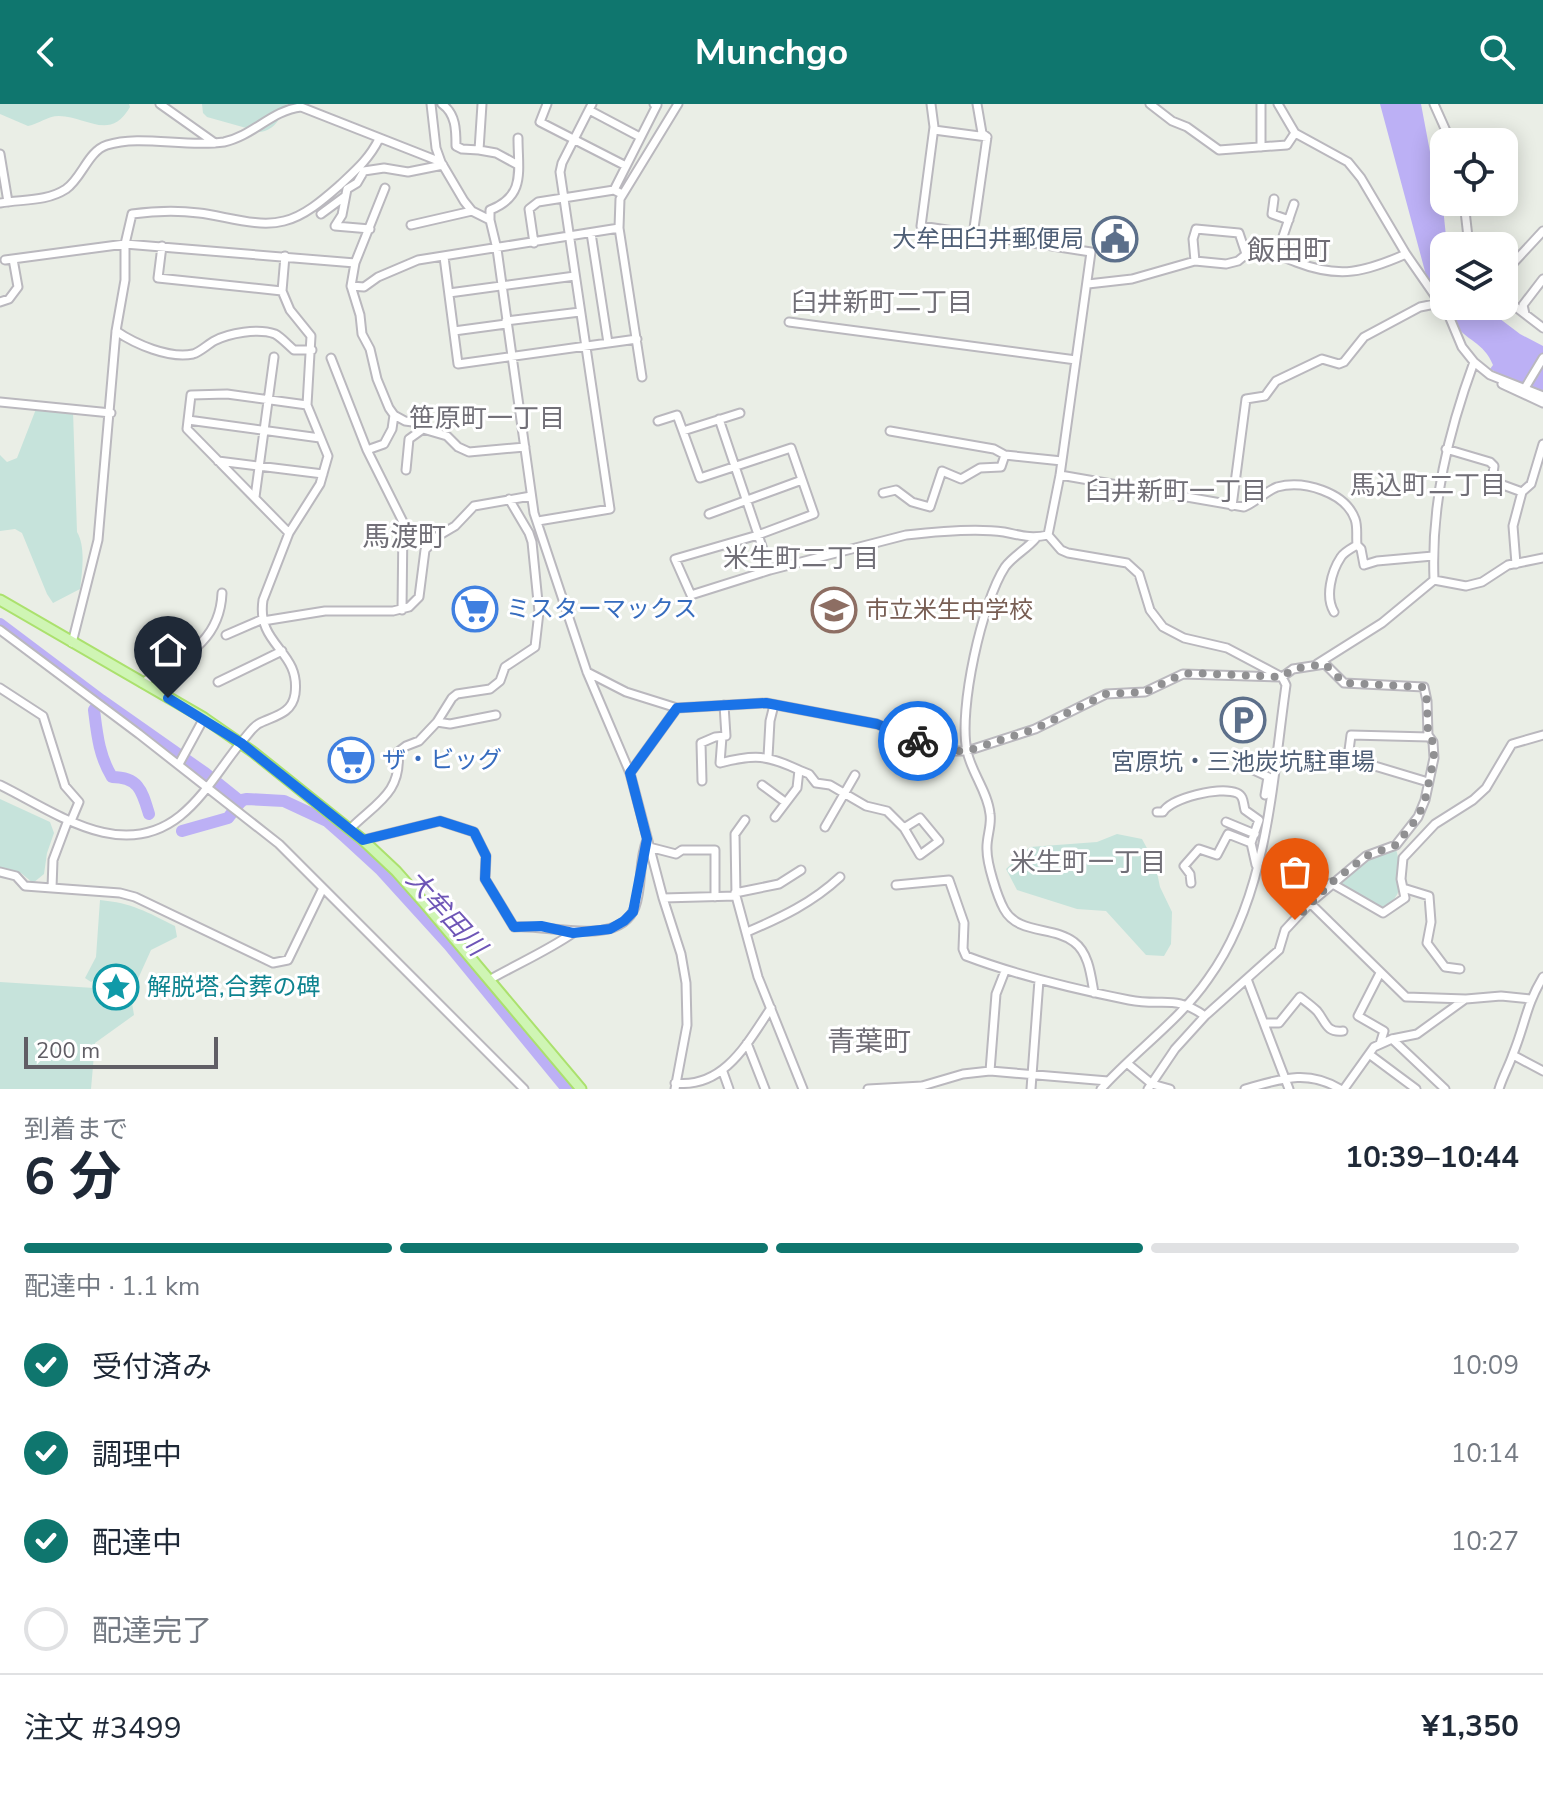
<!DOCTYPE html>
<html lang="ja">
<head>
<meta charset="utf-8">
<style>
	body { margin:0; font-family:"Nunito Sans","Noto Sans JP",sans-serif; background:#f2f2f3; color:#1f2937; height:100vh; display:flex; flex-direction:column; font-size:30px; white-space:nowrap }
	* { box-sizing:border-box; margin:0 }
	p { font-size:26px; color:#747a83 }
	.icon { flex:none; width:44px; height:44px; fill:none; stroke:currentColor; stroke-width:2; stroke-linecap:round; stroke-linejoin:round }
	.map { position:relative; height:985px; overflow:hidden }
	.details { display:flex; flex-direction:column; background:#fff; flex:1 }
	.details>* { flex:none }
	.controls { position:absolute; left:1430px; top:24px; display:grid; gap:16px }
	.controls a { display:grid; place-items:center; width:88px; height:88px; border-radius:16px; background:#fff; box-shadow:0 4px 20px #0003; font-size:40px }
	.scale { position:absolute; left:24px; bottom:20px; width:194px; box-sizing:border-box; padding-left:8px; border:4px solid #605e65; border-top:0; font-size:22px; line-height:28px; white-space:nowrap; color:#605e65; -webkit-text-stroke:6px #fff; paint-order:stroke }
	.pin { position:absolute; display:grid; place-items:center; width:68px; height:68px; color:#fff; margin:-82px -34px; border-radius:50% 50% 50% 0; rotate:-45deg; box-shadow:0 0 8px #0007 }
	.pin .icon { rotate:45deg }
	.courier { position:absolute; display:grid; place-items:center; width:80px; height:80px; margin:-40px; border:6px solid #1a73e8; border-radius:50%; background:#fff; color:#222; box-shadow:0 2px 10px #0007 }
	.overview em { font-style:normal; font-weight:700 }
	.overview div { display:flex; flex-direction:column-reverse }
	.overview { display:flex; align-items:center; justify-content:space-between; height:136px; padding:0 24px }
	h1 { font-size:52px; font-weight:700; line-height:60px }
	.bar { display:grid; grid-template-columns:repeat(4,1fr); gap:12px 8px; align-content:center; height:96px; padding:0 24px }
	.bar i { height:10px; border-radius:6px; background:#e0e1e3 }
	.bar .selected { background:#0f766e }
	.bar p { grid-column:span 4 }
	.line { display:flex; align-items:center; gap:20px; padding:0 24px; border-top:2px solid #e0e1e3 }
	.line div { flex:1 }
	ol { padding:0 24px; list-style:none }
	li { display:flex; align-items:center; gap:24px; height:88px }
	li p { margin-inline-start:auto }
	li .icon { padding:8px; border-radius:50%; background:#0f766e; color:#fff; stroke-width:4 }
	li:last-child { color:#747a83 }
	li i { width:44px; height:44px; border:4px solid #e0e1e3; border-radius:50% }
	header { display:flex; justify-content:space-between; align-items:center; height:104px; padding:0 24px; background:#0f766e; color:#fff; font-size:36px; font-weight:700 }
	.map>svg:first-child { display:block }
	.green { fill:#c6e3db }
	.water { fill:#bcb0f5 }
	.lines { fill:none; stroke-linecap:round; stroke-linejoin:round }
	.river { stroke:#bcb0f5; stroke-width:12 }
	.minor-casing { stroke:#bab8be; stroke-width:11 }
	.major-casing { stroke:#abe16d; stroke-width:13 }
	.minor { stroke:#fff; stroke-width:7 }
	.major { stroke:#cff5b4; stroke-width:9 }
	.done { stroke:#909092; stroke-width:8; stroke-dasharray:0 14.4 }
	.route { stroke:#1a73e8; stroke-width:10 }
	.labels { text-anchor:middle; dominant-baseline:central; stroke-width:6; stroke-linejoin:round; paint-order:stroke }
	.service-label { font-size:24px; fill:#4e5e75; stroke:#fff; text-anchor:end }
	.shop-label { font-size:24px; fill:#366cbe; stroke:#fff; text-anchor:start }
	.education-label { font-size:24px; fill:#785e54; stroke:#fff; text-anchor:start }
	.culture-label { font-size:24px; fill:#0d838f; stroke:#fff; text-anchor:start }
	.neighbourhood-label { font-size:26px; fill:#716f77; stroke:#fff }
	.water-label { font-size:26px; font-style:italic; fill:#6e55b6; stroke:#fff }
	.quarter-label { font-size:28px; fill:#716f77; stroke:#fff }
</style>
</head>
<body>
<header><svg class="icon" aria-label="back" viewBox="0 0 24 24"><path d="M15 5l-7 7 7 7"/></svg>Munchgo<svg class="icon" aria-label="search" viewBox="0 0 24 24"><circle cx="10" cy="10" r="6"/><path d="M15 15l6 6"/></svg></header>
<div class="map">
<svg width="1543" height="985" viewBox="0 0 1543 985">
	<rect width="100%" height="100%" fill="#eaeee6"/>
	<!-- green -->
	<path class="green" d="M0,0H129L130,3C110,38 86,12 59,12C47,12 39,20 28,22L0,10Z
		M202,0H287C280,13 276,26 260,28L207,13L203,9Z
		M44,299L66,300L73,307L77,428C86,443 82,468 80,485L53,499L47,490L22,429L15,425L0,427V351L7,358L17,354L36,305Z
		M0,695L50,718L54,729L47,749L44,770L33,779L21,769L0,763Z
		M1117,730L1142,735L1155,759L1160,783L1172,808L1171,840L1164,852L1146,851L1106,807L1077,805L1017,786L1006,765L1030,743L1097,738Z
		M1396,745C1402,768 1407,791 1383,804L1340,779L1369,754Z
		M100,796C132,799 147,808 175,822L177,833L151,846L137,877L128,886L130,887L134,911L95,939L91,985H0V878L110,885L102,872L91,878L85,874L96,853Z"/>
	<!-- water -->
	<path class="water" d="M1380,0H1421L1431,53L1441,84L1447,142H1444V198L1426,171Z
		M1447,202H1483L1520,230L1543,242V289L1519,280L1490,265L1493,261C1484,238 1465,236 1456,221C1452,214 1451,208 1447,202Z"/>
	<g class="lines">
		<!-- river -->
		<path class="river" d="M0,520L101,596L94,606C97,630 99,652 112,673C139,673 142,687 149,710
			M101,596L205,669L241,698
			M182,727L228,714L242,696L247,695L284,697L327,717L344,732L380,765L449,841L567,985"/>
		<!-- minor casing -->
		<g class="minor-casing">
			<path id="minor" d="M160,0L215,39
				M431,0L436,44L441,58L464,97L472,107L490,116L497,145L534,409L587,568L630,669L663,794L681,850L686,879L687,921L675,985
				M442,0C456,10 456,26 456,42L462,45L479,46L482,0
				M547,0L540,18L626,62
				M931,0L934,23L921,122L1091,148L1060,371L1048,431
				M977,0L982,29L987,33
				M1150,0L1172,17L1187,23L1219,46L1287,41L1295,29
				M1261,0V43
				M1278,0L1295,29L1348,58L1361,74L1406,150L1449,212L1462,243L1474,258L1490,271L1543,292
				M1434,0L1451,38
				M589,6L640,33
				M934,26L987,33L973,131
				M479,46L496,49L518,61
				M0,50L8,98
				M385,84L355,159L351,182L360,211L362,230L370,245L377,275L389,304L394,311L405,317L420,319L423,325L447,332L458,343L469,348L525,343
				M614,86L657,1L654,0
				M1274,95L1272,110L1289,116
				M1464,98L1469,142
				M0,99C22,95 46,98 66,85C82,74 88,47 107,41C140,30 186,44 224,38C253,32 272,6 301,3L441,58
				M321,110L344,93
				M490,116V106C526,92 518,67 518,34
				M411,121L472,107
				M370,125L335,122L342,111L347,85L357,79L364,67L384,64L408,68L443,61
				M591,129L608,239
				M534,139L529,105L538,98L614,86L622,90
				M162,142L158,174L282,187L285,152
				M1277,150L1294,100
				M444,153L458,260L637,235
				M5,156L125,140L355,159
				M1195,157L1193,135L1196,125L1239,129L1246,150
				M1504,169L1543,127
				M1088,180L1132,175L1195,157L1226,160L1238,157L1255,143C1270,146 1282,153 1296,158C1340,175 1365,168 1406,150
				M351,182L364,183L378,173L418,156L619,124
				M449,189L575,172
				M1504,194L1543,224
				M0,198L9,195L18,183L13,155
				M1525,210L1523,201L1543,175
				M506,217L580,208
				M789,218L1076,256
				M116,227C135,240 169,255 193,250C200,248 207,241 214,237C229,229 258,224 275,230C281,233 288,241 294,246H312
				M454,227L506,220
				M331,254L367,346L403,418L402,506
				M642,273L619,124L620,95L678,0
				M1502,280L1543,299
				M1525,284L1543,254
				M0,298L111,309
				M719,315L770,466
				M188,316L320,334
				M658,317L677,311L700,374L791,344L814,410L758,431L675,455L691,491L770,466L906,431C932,428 978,424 1004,428C1020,431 1030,435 1048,431
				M683,327L740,309
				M890,327L994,345L1005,351L1062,357
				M1446,345L1490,358L1494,362L1492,377L1522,388
				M367,346L384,340L392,325L394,311
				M218,357L323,370
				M406,366L409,335L423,325
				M1060,371L1244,403C1256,398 1266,387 1277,383C1304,376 1345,388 1355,415C1358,423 1356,433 1357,441L1361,445L1364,461L1377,457L1433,452
				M883,389L896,386L912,398L930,403L942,367L961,375L980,364L1001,363L1005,351
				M255,393L274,253
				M1232,402L1246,295L1265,292L1276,277L1322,255L1339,260L1344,258L1364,233L1420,203L1440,199
				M709,410L802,376
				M538,417L610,405L560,68L562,59L592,0
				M289,429L187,325L191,291L227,290L307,301
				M1048,431L1061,446L1068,449L1127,459L1139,470L1150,506L1163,523L1184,534L1227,544L1282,573L1286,581C1272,679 1268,792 1208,875C1179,917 1135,947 1101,985
				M1036,434C1027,445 1013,452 1005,463C982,498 958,606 967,647C971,668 988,688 990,710C992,722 986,734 987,746C987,760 997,792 1004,805C1018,831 1054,822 1074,838C1089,849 1091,872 1094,889
				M1516,460L1513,422L1522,388L1531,380L1543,340
				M1434,476C1431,400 1448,329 1474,258
				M1334,508C1325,493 1331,468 1341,453C1344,448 1352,444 1357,441
				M263,517L325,507H393L409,503L419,493L425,446L438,432L455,422L474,402L531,392
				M0,526L139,630L279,740L524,985
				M226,531L263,515
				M72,539L98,436L116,227L125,176V140L132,110C154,107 176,106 199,109C225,112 258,124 284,117C305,112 324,95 340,81C356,66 369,55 379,35
				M1317,560L1382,519L1434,476L1466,482L1482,478L1508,461L1543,454
				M587,568L626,588L677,604L766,599L877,620L942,647H967L1035,625L1106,590L1145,588L1183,570L1282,573L1293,565L1325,560L1344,579L1424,583L1427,597L1428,631L1433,638L1434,654L1425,696L1418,713L1396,741L1366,752L1310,799L1285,826L1279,846L1205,912L1175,945L1148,985
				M218,578L282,547
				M142,579C180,555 220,540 222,489
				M0,584L43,612L65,682L79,698L71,717
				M437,618L450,620L496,611
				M722,633L720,659C755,650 767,651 799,666L797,684L775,713
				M768,653L770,617L774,601
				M179,660L204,614
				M1247,663L1273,675
				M799,666L809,670L816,679L830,681L866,702L887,707L904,724L920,751L939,737L920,714L904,724
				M630,669L677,604
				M702,677L701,639L715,633L726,632L724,601
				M1428,678L1348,654L1351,631L1429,633
				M0,681C55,708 121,759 180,712C206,691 222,661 243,636C248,631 253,622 260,619C274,612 292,610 295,590C301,546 256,542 263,496L289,429L320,380L328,352L307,301L311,232L290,206L282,187
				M762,681L785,698
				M1265,691L1268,673
				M1157,708H1163C1171,694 1220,682 1237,689C1244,692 1243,699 1245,706L1259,716L1251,739L1256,761
				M68,716L53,756L52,784L120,789L135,793L273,859L288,856L323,784
				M745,716L735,730L736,792L758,873L803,985
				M1226,718L1255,730
				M825,723L855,671
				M350,725C376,699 402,689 398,648L406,642L419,637L437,618L452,594L457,590L490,585L500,577L505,563L535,543L539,508L532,438L529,429L509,395
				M363,736L440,717L474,728L486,752L485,775L514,823C546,819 619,845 635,803C643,782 638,757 647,736
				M649,743L676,750L682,746H715V793
				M0,768L16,772L25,782L52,784
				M1191,779L1190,770L1184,762L1199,745L1217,751L1228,730L1251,739
				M1331,779L1383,809L1405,794L1401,775L1403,754L1435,720L1473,696L1486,684L1512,640L1543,631
				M896,781L949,776L964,819L963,845L966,852C1019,872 1074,885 1129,896C1164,903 1174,890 1205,912
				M1403,784L1429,792L1431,818L1427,839L1445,863L1460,865
				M735,789L779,780L801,766
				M663,794L736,792
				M1310,799L1406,893L1466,895L1501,892L1530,895
				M747,828C782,813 812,799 840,773
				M1247,875L1289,985
				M489,876C517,860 547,847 573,829
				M1264,919H1279L1300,893C1305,897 1312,902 1317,907C1326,918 1326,929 1343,927
				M1392,935L1445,985
				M747,939L765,985
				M1380,940L1384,927L1358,912L1380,869
				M1369,950L1416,985
				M1513,951L1543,967
				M1128,960L1152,980L1170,985
				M990,967L996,890L1005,867
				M723,968L729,985
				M675,979C724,985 748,938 771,904
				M868,985L922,982L963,970L990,967L1108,977
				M1031,985L1039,876
				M1245,985C1281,975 1307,965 1340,985
				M1344,985L1374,943L1392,935L1417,930L1464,896
				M1499,985C1503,972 1509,962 1513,950C1525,921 1526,901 1543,873"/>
		</g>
		<!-- major casing -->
		<g class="major-casing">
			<path id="major" d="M0,496L204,614L253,648L363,736L396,767L427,802L581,985"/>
		</g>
		<!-- minor -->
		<use href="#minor" class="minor"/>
		<!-- major -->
		<use href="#major" class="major"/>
	</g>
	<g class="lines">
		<!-- done -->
		<path class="done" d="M918,637L942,647H967L1035,625L1106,590L1145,588L1178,572L1190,569L1282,573L1293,565L1325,560L1344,579L1424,583L1427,597L1428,631L1433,638L1434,654L1425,696L1418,713L1396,741L1366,752L1331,779L1295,816"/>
		<!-- route -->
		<path class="route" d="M168,594L241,639L363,736L440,717L474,728L486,752L485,775L514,823L541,822L573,829L610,825L624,817L633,808L647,735L630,669L677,604L766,599L877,620L918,637"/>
	</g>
	<!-- icons -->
	<defs>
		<g id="civic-ring" transform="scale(2.3)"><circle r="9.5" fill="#fff" stroke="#5c6f8a" stroke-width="1.5"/><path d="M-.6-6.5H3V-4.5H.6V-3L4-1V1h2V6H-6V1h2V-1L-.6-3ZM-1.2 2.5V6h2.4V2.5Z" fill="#5c6f8a"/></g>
		<g id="supermarket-ring" transform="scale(2.3)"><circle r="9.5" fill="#fff" stroke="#3f7fe0" stroke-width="1.5"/><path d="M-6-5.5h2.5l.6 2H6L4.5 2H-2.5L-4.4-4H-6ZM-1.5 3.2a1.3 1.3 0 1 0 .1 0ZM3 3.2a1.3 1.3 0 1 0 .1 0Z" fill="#3f7fe0"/></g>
		<g id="school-ring" transform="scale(2.3)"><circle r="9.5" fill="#fff" stroke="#8d6e63" stroke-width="1.5"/><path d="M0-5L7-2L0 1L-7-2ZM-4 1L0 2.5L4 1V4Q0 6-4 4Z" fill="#8d6e63"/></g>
		<g id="parking-ring" transform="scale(2.3)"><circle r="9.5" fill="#fff" stroke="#5c6f8a" stroke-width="1.5"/><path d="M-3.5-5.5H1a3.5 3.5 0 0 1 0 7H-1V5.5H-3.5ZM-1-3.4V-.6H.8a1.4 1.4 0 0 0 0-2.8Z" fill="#5c6f8a"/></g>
		<g id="sight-ring" transform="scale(2.3)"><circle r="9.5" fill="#fff" stroke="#0f9aa8" stroke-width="1.5"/><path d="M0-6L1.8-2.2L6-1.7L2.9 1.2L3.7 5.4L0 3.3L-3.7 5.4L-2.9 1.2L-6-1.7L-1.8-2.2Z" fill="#0f9aa8"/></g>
	</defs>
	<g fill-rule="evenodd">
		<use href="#civic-ring" x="1115" y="135"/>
		<use href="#supermarket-ring" x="475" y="505"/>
		<use href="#school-ring" x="834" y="506"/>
		<use href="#parking-ring" x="1243" y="616"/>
		<use href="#supermarket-ring" x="351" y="656"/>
		<use href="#sight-ring" x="116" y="883"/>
	</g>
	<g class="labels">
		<!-- service labels -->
		<g class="service-label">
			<text x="1084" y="135">大牟田臼井郵便局</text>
			<text x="1243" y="658" text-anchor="middle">宮原坑・三池炭坑駐車場</text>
		</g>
		<!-- shop labels -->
		<g class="shop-label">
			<text x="506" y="505">ミスターマックス</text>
			<text x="382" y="656">ザ・ビッグ</text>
		</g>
		<!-- education labels -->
		<g class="education-label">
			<text x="865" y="506">市立米生中学校</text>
		</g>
		<!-- culture labels -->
		<g class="culture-label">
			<text x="147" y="883">解脱塔,合葬の碑</text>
		</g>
		<!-- neighbourhood labels -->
		<g class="neighbourhood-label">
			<text x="882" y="198">臼井新町二丁目</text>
			<text x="487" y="314">笹原町一丁目</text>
			<text x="1428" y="381">馬込町二丁目</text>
			<text x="1176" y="387">臼井新町一丁目</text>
			<text x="801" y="454">米生町二丁目</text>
			<text x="1088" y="758">米生町一丁目</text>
		</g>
		<!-- water labels -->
		<g class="water-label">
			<text transform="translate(446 809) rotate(48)">大牟田川</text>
		</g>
		<!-- quarter labels -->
		<g class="quarter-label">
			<text x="1289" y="147">飯田町</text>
			<text x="404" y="433">馬渡町</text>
			<text x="869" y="938">青葉町</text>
		</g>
	</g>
</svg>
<div class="controls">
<a><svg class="icon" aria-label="locate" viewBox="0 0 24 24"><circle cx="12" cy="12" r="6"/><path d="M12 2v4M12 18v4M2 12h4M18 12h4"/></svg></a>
<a><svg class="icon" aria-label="layers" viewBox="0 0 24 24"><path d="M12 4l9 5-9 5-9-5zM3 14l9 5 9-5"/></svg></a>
</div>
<div class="scale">200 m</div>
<div class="pin" style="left:1295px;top:816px;background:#ea580c"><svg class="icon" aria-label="bag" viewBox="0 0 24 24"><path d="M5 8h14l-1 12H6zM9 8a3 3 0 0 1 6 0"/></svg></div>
<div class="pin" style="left:168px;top:594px;background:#1f2937"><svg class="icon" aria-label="home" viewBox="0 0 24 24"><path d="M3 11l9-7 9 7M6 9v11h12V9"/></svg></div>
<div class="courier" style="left:918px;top:637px"><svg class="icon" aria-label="bike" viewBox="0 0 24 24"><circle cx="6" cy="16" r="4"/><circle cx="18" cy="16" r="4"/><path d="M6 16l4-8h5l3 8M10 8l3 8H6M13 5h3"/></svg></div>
</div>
<section class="details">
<div class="overview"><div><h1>6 分</h1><p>到着まで</p></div><em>10:39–10:44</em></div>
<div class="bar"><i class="selected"></i><i class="selected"></i><i class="selected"></i><i></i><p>配達中 · 1.1 km</p></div>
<ol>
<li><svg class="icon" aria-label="check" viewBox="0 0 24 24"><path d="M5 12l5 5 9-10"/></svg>受付済み<p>10:09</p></li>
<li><svg class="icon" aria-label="check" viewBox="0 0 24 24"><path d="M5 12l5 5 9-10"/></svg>調理中<p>10:14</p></li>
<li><svg class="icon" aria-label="check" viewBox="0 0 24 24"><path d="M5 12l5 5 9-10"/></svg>配達中<p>10:27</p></li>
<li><i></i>配達完了</li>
</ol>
<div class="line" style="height:104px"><div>注文 #3499</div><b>¥1,350</b></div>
</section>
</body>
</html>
